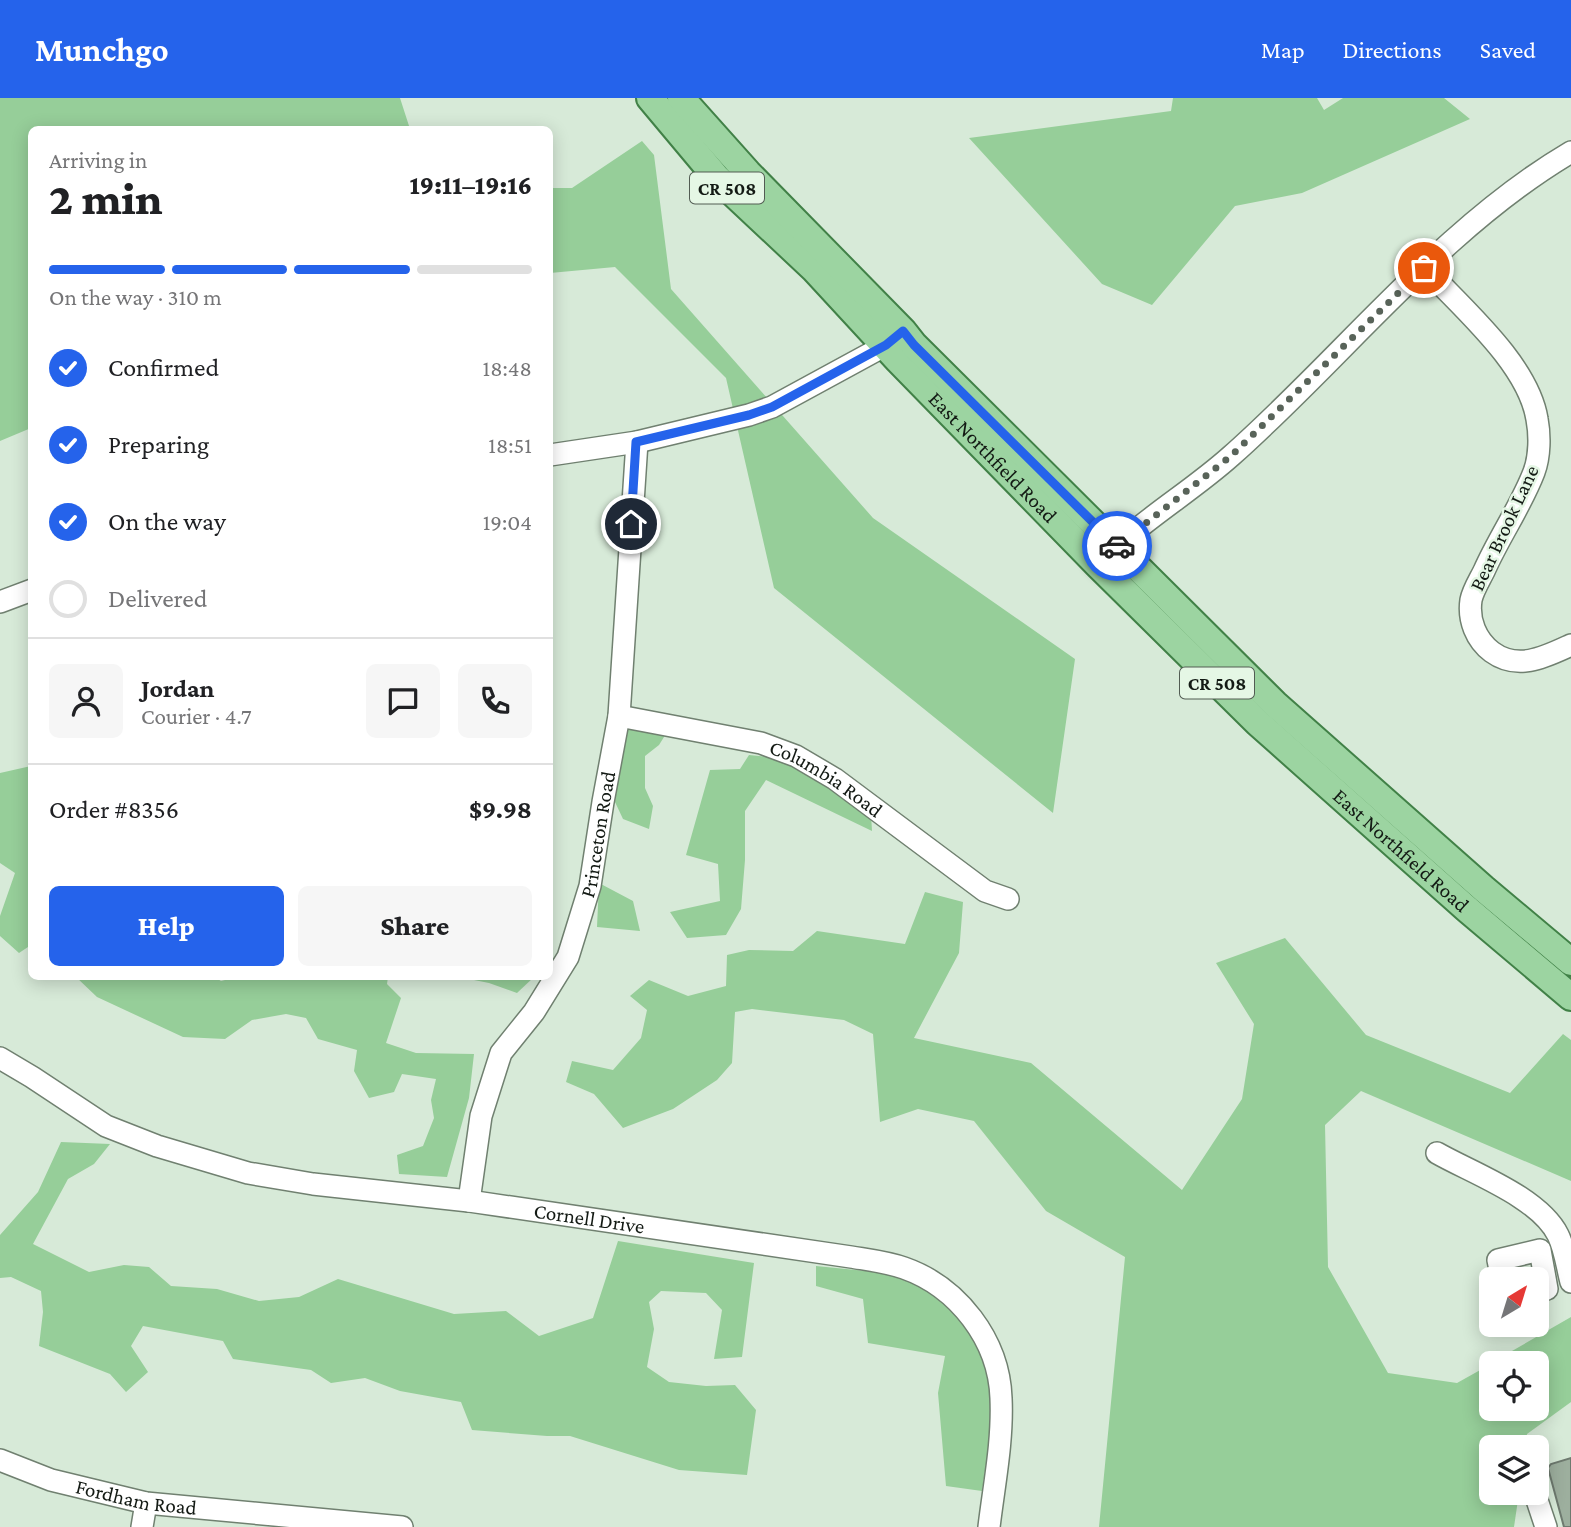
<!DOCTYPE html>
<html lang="en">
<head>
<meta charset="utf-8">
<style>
	body { margin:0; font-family:"Crimson Pro",serif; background:#f6f6f6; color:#202124; height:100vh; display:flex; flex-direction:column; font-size:26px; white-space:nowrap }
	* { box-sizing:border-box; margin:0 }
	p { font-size:23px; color:#757577 }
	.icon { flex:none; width:38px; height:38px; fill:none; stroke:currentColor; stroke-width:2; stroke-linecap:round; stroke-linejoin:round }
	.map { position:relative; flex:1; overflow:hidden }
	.panel { position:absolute; left:28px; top:28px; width:525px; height:854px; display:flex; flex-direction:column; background:#fff; border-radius:10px; box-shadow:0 4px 18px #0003 }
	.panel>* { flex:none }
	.needle { width:46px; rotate:38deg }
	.controls { position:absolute; left:1479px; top:1169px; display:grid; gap:14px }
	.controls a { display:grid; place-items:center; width:70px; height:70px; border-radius:10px; background:#fff; box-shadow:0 4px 18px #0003; font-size:35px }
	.pin { position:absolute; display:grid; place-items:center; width:60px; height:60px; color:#fff; margin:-30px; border:4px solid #fff; border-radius:50%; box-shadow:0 2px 7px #0007 }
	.courier { position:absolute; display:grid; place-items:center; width:70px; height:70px; margin:-35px; border:5px solid #2563eb; border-radius:50%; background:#fff; color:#222; box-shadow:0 2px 9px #0007 }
	.overview em { font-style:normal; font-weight:800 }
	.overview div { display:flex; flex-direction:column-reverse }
	.overview { display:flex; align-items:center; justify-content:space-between; height:119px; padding:0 21px }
	h1 { font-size:46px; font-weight:800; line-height:52px }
	.bar { display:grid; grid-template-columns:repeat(4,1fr); gap:10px 7px; align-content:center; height:84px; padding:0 21px }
	.bar i { height:9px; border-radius:5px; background:#e0e0e0 }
	.bar .on { background:#2563eb }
	.bar p { grid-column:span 4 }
	.line { display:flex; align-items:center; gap:18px; padding:0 21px; border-top:2px solid #e0e0e0 }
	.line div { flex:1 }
	.round { display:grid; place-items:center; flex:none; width:74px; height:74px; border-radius:10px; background:#f6f6f6 }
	ol { padding:0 21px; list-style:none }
	li { display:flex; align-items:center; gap:21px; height:77px }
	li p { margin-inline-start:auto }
	li .icon { padding:7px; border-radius:50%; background:#2563eb; color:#fff; stroke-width:4 }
	li:last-child { color:#757577 }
	li i { width:38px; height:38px; border:4px solid #e0e0e0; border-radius:50% }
	.primary-button { display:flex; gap:14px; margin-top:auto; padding:14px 21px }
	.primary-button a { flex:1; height:80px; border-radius:10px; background:#2563eb; color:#fff; font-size:28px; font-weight:800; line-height:80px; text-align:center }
	.primary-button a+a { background:#f6f6f6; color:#202124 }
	header { display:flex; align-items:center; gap:42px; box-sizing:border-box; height:98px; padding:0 35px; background:#2563eb; color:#fff }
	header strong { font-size:33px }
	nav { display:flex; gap:38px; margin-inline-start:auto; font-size:24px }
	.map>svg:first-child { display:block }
	.green { fill:#96ce99 }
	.building { fill:#9daf9e; stroke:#6e7a6f; stroke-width:2 }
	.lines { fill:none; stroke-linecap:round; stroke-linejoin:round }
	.minor-casing { stroke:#708070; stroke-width:24 }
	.major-casing { stroke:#418147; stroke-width:30 }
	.minor { stroke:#fff; stroke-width:21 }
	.major { stroke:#9cd4a1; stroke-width:26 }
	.done { stroke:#586359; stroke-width:7; stroke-dasharray:0 12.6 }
	.route { stroke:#2563eb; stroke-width:9 }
	.labels { text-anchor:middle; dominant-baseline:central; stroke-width:5; stroke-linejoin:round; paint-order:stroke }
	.shield { fill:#e5f7e5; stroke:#525c53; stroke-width:2 }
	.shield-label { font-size:19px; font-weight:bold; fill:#131a14 }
	.street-label { font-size:21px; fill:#131a14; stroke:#e5f7e5 }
</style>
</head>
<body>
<header>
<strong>Munchgo</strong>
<nav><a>Map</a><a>Directions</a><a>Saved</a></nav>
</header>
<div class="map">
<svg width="1571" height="1429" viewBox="0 0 1571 1429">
	<rect width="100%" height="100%" fill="#d7ead8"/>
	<!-- green -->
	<path class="green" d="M0,0H400L410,31L32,32L31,330L0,343Z
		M1173,0H1317L1324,12L1343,0H1444L1470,21L1302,95L1235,108L1152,207L1102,186L969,40L1171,13Z
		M642,43L654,57L671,191L873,420L1075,561L1053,715L774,490L726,280L615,169L550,175V90H572Z
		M626,627L669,631L659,647L645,658V690L653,708L649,731L623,721L615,704Z
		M749,657L778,660L871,716L872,733L766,682L745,713V762L741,811L726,837L687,840L670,814L720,803L718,766L686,757L710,672L740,671Z
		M31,668V847L19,855L0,838V818L15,775L0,765V675Z
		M599,785L633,803L640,833L597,829Z
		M925,794L963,804L959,855L914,940L1031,965L1182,1092L1242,1001L1254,926L1216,865L1285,840L1366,937L1510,995L1563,936L1571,942V1083L1361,993L1325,1027L1328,1169L1388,1275L1457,1285L1491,1266V1311H1536V1265H1491L1571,1219V1304L1527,1336L1525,1349H1491V1395H1519L1514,1429H1099L1125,1159L1046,1113L974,1023L918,1011L880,1024L873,936L844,922L752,911L735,914L732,965L717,982L673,1011L623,1030L594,996L566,984L572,963L613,972L641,940L647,912L630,898L649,882L688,898L726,888L727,857L749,852L793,853L817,833L905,846Z
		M213,878L221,883L241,878L388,879L387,886L401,900L386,945L416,955L474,956L469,1000L447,1079L399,1076L397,1057L423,1048L434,1020L431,1002L436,981L402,976L394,994L369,1000L354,973L357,952L318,941L306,920L286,916L252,922L225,941L183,939L97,899L76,879Z
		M459,879H534L517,895L489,885Z
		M61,1044L110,1046L94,1066L68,1081L33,1146L89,1174L124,1167L149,1169L171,1188L217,1191L259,1203L299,1199L338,1181L454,1216L506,1213L539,1238L593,1220L618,1143L754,1165L742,1259L714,1261L722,1212L706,1195L661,1193L649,1204L654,1231L647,1269L669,1284L706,1288L735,1287L756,1312L747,1377L679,1372L570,1338H547L472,1332L461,1304L400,1293L365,1280L331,1285L311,1272L233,1261L223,1243L143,1228L131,1248L148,1274L126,1294L110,1276L39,1248L43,1214L41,1193L11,1179L0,1180V1137L38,1094Z
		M816,1168L896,1176L931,1191L971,1226L988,1266L995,1306L982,1393L946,1388L938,1295L945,1258L868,1245L863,1201L816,1188Z"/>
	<!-- building -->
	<path class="building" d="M1571,1360V1429H1564L1548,1370L1551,1366Z"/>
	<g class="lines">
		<!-- minor casing -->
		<g class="minor-casing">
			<g id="minor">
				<path d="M1425,170C1463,211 1528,266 1537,321C1540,337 1540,358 1534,374C1521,408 1499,439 1484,473C1479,483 1473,492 1471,502C1468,522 1476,542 1492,554C1518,573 1545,559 1571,547"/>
				<path d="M550,357L637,344L749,317L772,309L886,247L896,239"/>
				<path d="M1107,458C1145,420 1192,393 1231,358C1343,259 1442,130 1571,54"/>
				<path d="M0,504L32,492"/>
				<path id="s1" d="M619,618L761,645L796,658L835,681L985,793L1008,801"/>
				<path id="s2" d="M0,960L32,979L106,1028L157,1048L248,1075L313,1086L469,1103L851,1159C869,1162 887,1164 904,1170C958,1189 999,1242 1001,1300C1003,1343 994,1387 989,1429"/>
				<path d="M1437,1055C1472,1075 1539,1099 1558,1137C1565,1151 1567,1169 1571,1184"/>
				<path id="s3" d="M469,1103L481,1018L501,955L534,914L568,859L590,788L603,704L619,618L637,344"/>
				<path d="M1502,1181L1498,1162L1540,1152L1547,1191L1536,1194"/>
				<path id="s4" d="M0,1362L51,1382L146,1405L402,1429"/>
				<path d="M1537,1402L1546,1429"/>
				<path d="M142,1429L146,1405"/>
			</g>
		</g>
		<!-- major casing -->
		<g class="major-casing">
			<g id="major">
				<path id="s5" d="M650,0L717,80L814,171L898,262L1098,467L1258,625L1467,811L1571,899"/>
				<path d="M681,0L748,75L903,233L914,247L1275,606L1484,791L1571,864"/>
			</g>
		</g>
		<!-- minor -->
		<use href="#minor" class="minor"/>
		<!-- major -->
		<use href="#major" class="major"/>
	</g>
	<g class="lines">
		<!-- done -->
		<path class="done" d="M1117,448L1231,358L1424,170"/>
		<!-- route -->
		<path class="route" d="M631,426L636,344L749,317L772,309L886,247L903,233L914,247L1117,448"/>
	</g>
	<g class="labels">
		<!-- shield labels -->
		<g class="shield">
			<rect x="690" y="74.5" width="74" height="31" rx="5"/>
			<rect x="1180" y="569.5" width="74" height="31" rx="5"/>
		</g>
		<g class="shield-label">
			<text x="727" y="90">CR 508</text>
			<text x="1217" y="585">CR 508</text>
		</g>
		<!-- street labels -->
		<g class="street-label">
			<text stroke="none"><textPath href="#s5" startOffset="497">East Northfield Road</textPath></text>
			<text transform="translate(1504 430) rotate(-65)">Bear Brook Lane</text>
			<text stroke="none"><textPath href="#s1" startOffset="219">Columbia Road</textPath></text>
			<text stroke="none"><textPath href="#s3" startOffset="396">Princeton Road</textPath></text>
			<text stroke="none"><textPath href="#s5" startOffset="1064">East Northfield Road</textPath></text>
			<text stroke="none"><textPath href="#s2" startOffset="620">Cornell Drive</textPath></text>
			<text stroke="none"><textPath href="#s4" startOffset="142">Fordham Road</textPath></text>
		</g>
	</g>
</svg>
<div class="controls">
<a><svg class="needle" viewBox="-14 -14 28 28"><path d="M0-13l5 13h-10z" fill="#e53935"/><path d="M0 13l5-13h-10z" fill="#757577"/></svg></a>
<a><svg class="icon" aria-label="locate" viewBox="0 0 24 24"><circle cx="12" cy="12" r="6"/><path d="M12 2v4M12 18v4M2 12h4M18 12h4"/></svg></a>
<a><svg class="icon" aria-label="layers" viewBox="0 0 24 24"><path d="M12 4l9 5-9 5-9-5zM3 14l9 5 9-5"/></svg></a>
</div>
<div class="pin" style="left:1424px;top:170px;background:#ea580c"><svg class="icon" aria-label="bag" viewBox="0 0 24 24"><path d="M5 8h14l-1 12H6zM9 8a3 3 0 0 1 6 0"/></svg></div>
<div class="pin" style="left:631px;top:426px;background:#1f2937"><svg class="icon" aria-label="home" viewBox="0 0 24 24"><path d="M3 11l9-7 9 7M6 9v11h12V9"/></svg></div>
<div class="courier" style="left:1117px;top:448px"><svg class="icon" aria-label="car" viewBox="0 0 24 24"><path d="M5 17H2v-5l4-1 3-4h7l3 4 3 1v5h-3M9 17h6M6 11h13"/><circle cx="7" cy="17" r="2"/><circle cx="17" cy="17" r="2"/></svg></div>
<section class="panel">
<div class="overview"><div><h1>2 min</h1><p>Arriving in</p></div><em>19:11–19:16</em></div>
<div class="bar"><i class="on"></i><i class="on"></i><i class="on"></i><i></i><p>On the way · 310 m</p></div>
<ol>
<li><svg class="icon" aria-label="check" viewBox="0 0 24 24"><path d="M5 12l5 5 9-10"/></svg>Confirmed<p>18:48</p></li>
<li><svg class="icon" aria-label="check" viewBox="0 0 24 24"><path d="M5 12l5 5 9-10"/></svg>Preparing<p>18:51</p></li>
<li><svg class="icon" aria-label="check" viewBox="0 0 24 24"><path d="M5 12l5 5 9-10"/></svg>On the way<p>19:04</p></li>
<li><i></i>Delivered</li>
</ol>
<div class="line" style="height:126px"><a class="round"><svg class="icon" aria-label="person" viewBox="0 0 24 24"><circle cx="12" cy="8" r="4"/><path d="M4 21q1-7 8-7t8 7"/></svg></a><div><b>Jordan</b><p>Courier · 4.7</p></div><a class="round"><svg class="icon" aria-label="chat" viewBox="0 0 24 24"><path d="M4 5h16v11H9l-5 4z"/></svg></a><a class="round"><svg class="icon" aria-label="phone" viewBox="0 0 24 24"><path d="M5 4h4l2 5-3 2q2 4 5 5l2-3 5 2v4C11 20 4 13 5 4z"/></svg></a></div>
<div class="line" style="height:91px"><div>Order #8356</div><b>$9.98</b></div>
<div class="primary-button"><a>Help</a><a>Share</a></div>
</section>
</div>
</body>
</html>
